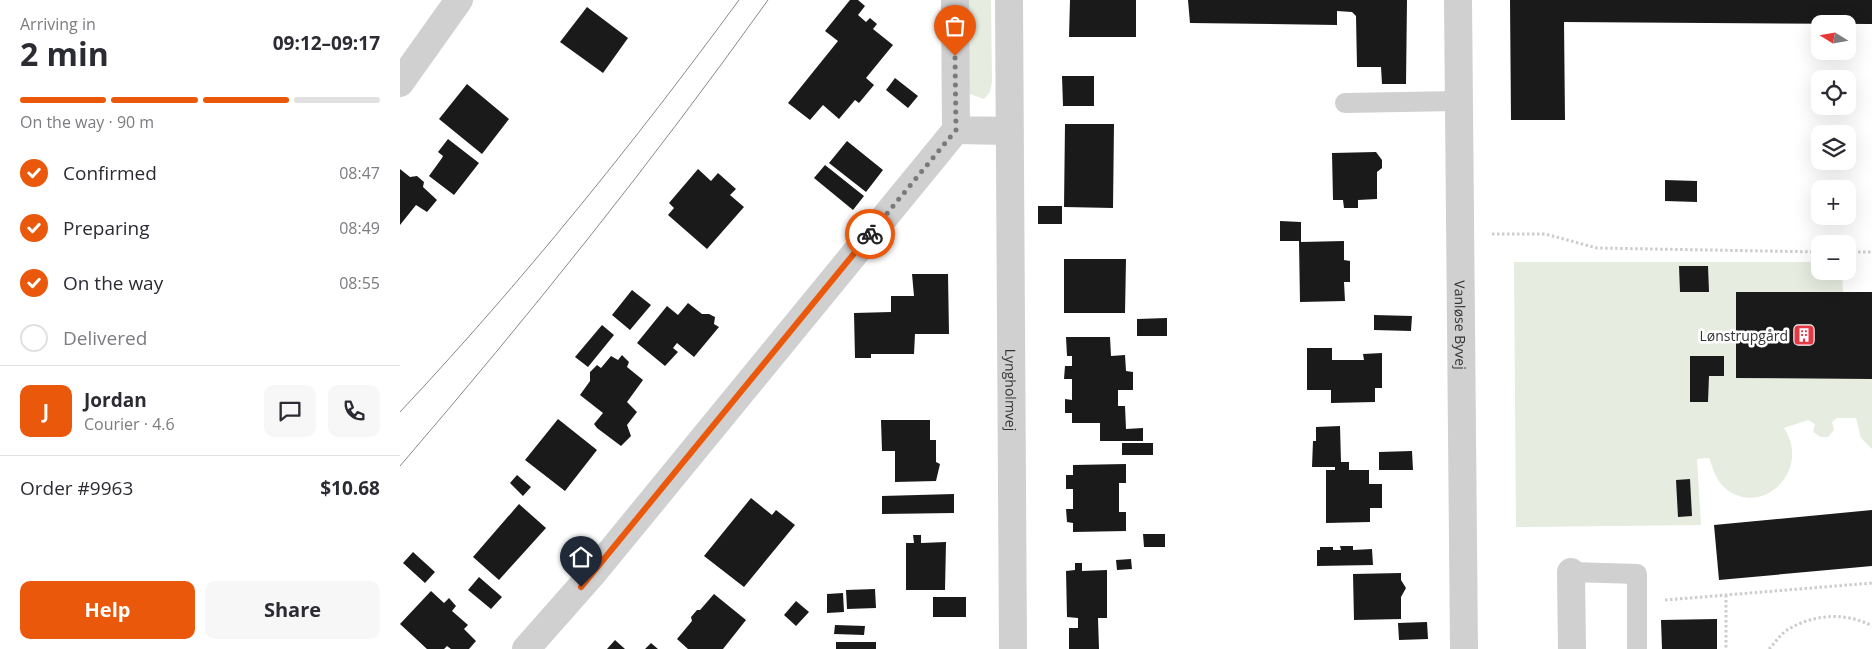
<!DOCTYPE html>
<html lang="en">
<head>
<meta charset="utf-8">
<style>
	body { margin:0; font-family:"Open Sans",sans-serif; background:#f7f7f7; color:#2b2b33; height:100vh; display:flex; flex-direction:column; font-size:19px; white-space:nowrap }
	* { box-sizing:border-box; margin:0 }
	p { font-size:16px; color:#7c7c81 }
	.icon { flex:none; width:28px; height:28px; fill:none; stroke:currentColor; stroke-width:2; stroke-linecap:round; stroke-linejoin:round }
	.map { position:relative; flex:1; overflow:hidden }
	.sheet { display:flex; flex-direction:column; background:#fff; width:400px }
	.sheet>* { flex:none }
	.needle { width:32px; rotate:281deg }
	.tools { position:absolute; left:1411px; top:15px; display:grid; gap:10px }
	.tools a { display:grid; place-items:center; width:45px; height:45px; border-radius:10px; background:#fff; box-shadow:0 5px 20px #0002; font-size:25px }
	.pin { position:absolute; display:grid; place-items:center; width:42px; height:42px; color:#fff; margin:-51px -21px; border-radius:50% 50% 50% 0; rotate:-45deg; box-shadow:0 0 5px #0007 }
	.pin .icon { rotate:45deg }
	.courier { position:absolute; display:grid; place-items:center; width:50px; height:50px; margin:-25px; border:4px solid #ea580c; border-radius:50%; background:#fff; color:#222; box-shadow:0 1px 6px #0007 }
	.headline em { font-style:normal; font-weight:700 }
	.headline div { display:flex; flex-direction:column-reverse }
	.headline { display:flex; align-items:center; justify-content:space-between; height:85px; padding:0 20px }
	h1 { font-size:32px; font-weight:700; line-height:38px }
	.bar { display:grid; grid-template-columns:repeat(4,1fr); gap:8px 5px; align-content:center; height:60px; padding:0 20px }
	.bar i { height:6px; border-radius:4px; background:#e1e1e2 }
	.bar .active { background:#ea580c }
	.bar p { grid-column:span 4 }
	.line { display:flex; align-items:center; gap:12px; padding:0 20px; border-top:1px solid #e1e1e2 }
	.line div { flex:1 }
	.round { display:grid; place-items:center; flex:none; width:52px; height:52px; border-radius:10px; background:#f7f7f7 }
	ol { padding:0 20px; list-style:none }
	li { display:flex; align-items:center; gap:15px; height:55px }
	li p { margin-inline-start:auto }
	li .icon { padding:5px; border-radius:50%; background:#ea580c; color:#fff; stroke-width:4 }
	li:last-child { color:#7c7c81 }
	li i { width:28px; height:28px; border:2px solid #e1e1e2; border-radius:50% }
	.primary-button { display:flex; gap:10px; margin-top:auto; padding:10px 20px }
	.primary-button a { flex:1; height:58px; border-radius:10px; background:#ea580c; color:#fff; font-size:20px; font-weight:700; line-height:58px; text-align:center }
	.primary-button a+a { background:#f7f7f7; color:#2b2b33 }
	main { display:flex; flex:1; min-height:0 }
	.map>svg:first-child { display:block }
	.green { fill:#e6ecdf }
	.building { fill:#1a1a1a }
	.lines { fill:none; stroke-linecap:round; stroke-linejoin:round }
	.path { stroke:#cdcdcd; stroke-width:3; stroke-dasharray:2.5 2.5; stroke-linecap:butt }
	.lane { stroke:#d0d0d0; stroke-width:20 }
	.street { stroke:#d0d0d0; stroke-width:28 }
	.tram { stroke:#888; stroke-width:1 }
	.done { stroke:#7a7a7a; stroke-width:5; stroke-dasharray:0 9 }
	.route { stroke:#ea580c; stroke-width:6 }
	.labels { text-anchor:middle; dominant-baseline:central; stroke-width:5; stroke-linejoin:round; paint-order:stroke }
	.street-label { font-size:14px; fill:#333; stroke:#fff }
	.poi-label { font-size:14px; fill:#333; stroke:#fff; text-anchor:end }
</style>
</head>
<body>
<main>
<section class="sheet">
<div class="headline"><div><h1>2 min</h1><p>Arriving in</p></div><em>09:12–09:17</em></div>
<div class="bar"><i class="active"></i><i class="active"></i><i class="active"></i><i></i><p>On the way · 90 m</p></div>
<ol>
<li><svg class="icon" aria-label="check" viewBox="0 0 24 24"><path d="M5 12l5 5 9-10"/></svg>Confirmed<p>08:47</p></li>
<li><svg class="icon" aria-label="check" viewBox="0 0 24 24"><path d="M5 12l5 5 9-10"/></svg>Preparing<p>08:49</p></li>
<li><svg class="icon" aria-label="check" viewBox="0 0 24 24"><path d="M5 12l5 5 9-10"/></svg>On the way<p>08:55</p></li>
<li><i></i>Delivered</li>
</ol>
<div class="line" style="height:90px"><b class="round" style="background:#ea580c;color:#fff">J</b><div><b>Jordan</b><p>Courier · 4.6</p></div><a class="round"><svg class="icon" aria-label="chat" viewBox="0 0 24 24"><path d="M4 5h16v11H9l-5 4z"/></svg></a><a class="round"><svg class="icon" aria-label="phone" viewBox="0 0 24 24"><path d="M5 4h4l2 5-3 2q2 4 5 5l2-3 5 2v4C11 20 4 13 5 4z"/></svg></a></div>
<div class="line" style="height:65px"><div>Order #9963</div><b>$10.68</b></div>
<div class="primary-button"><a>Help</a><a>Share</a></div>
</section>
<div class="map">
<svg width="1472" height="649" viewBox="0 0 1472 649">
	<rect width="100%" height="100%" fill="#fff"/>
	<!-- green -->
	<path class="green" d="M565,0H591L592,82L590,92L584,99L570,94L567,87Z
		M1114,262H1420V271H1442L1443,292H1336V378L1472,379V449L1461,438L1456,418H1437L1432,422L1434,430L1428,437H1421L1413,432L1415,424L1408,420L1384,428C1412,470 1362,519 1325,488C1316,481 1313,468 1309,458L1297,459L1301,525L1116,527Z"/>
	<!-- building -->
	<path class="building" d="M450,0H458L465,6L458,15L466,22L470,18L477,24L473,29L493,45L466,78L474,85L459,103L455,100L439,119L423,105L410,120L388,103L438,41L425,31Z
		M670,0H736V37H669Z
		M788,0H1007L1006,84H982L981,67H957L956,16L952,12L937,11V25L790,23Z
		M1110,0H1472V24L1164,22L1165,120H1111Z
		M187,7L228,38L203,73L160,42Z
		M662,76H694V106H663Z
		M495,78L518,96L508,108L486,90Z
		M67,84L109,119L82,154L39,119Z
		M665,124H714L713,208L664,207Z
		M48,139L79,163L54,195L29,176L42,158L43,156L38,152Z
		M447,141L483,170L466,192L429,163Z
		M976,152L982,160V168L977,172V199L958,200V208H944L943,200H933L932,153Z
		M425,165L464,196L453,210L414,178Z
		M0,169L10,177L17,176L24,182L23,187L37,200L27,212L16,205L0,225Z
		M298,169L311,181L318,173L336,189L330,195L344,207L307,249L268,215L274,208L269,203Z
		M1265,180L1297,181V202L1265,201Z
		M638,206H662V224H638Z
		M880,221L901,222V242L944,241V260L950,261V282H944L945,301L900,302L899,241H880Z
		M664,259H726L725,313H664Z
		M1279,266H1308L1309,292H1280Z
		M512,274H548L549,334H515L514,354H471V358H455L454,313L491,312V296H514Z
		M232,290L251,305L230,330L212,315Z
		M1336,292H1472V379L1336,378Z
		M288,303L302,314H309L315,317L314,324L319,327L294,357L277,343L273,348L278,352L265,366L237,343L267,306L278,315Z
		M974,315L1012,316L1011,331L974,330Z
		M767,318V336H737V319Z
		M202,325L214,335L188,367L175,357Z
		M666,337H710L711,356L725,355L726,371L733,372V390H718V406H725L726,429L743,428V441H700V423H672V413H665V399L672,400V379H664L665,366H672V356H667Z
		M907,348H932V360H964L963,354L982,353V388H975V402L931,403V390H907Z
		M222,355L229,362L227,367L243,380L227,402L237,412L227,425L231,436L221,446L197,428L194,424L203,413L180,395L190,381V372L197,365L201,368L211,356L218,360Z
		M1290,356H1324V376H1309L1308,402H1290Z
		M158,419L197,450L165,491L125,460Z
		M481,420H530V440H536V462L540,464L536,481L495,482V451H482Z
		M940,426L941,462H949V470H969V484H982V508H970V522L926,523V470H935V467H912L913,441H916V427Z
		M722,443H753V455H722Z
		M1012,451L1013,470H979V452Z
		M726,464V483H719V512H726V531L673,532V523L667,522L666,509H673V489H666V475H673V465Z
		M117,475L131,487L123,496L110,483Z
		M1290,479L1292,516L1278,517L1276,480Z
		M554,494V513L482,514V496Z
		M351,498L372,515L376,510L395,525L344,587L304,556Z
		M119,504L146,528L99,580L73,557Z
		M1472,510V566L1319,580L1314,525Z
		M743,534H765V547H744Z
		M513,535H521V543L546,542L545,590H506V543H514Z
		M940,546H953V550L972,549L973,565L917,566V550H920V547H933V550H941Z
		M13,552L35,572L25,583L3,563Z
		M731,559L732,569L717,570L716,560Z
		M675,563H682V571L707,570V618H698L699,649H669V628H678V618L667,617L666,571L675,570Z
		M1001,573V580L1006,588L1001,597V619L954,620L953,574Z
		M79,577L102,597L91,609L68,590Z
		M475,589L476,608L447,609L446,590Z
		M31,591L44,603L49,598L56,606L52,611L68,625L64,629L76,641L69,649H51L47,646L44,649H27L0,624Z
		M443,593L444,612L427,613V594Z
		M314,594L346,620L323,649H288L277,639L292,621L291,617L297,610H300Z
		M533,597H566V617H533Z
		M396,601L409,612L396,626L384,615Z
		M1317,619V649H1262L1261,620Z
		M1027,622L1028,639L999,640L998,623Z
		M435,625L465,626L464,635L434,634Z
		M215,640L225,649H207Z
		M436,642H476V649H436Z
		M251,643L258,649H245Z"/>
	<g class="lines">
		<!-- path -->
		<path class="path" d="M1092,234H1145L1197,248L1420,252
			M1448,252H1472
			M1326,595V649
			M1265,600L1472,583
			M1369,649C1375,643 1381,633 1389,629C1414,614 1446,612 1472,626"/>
		<!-- lane -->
		<path class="lane" d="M945,103L1058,101
			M1171,572L1237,574V649"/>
		<!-- street -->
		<g class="street">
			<path d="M555,0L556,130L609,131"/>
			<path id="s1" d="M609,0L613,649"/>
			<path id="s2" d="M1058,0L1064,649"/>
			<path d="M0,83L59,0"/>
			<path d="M1171,572L1172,649"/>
			<path d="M126,649L194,572L556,130"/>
		</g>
		<!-- tram -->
		<path class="tram" d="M0,412C122,282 234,143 339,0
			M0,466C129,316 253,161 368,0"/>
	</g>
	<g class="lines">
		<!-- done -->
		<path class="done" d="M470,234L556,130L555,56"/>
		<!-- route -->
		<path class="route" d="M181,587L470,234"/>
	</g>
	<!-- icons -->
	<defs>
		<g id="building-square" transform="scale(1.125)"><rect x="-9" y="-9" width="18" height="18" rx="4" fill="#e63946" stroke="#fff"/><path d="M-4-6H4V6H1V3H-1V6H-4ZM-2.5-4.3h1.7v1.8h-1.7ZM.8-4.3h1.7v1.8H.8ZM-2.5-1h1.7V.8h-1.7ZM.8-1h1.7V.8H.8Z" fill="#fff"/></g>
	</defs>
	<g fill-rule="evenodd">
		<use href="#building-square" x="1404" y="335"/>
	</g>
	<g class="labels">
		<!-- street labels -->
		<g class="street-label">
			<text stroke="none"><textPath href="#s2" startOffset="325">Vanløse Byvej</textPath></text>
			<text stroke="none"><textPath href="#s1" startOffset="390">Lyngholmvej</textPath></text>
		</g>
		<!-- poi labels -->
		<g class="poi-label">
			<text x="1388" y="335">Lønstrupgård</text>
		</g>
	</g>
</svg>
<div class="tools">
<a><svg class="needle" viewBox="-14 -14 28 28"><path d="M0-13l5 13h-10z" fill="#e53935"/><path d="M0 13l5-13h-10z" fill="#7c7c81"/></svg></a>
<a><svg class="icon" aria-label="locate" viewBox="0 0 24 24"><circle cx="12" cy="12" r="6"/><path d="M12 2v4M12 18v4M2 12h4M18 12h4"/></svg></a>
<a><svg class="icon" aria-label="layers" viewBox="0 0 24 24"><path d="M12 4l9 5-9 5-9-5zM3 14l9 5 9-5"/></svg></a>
<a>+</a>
<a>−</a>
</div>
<div class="pin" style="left:555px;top:56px;background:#ea580c"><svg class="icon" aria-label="bag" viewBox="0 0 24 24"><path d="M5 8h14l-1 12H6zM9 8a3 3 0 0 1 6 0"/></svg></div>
<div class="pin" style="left:181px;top:587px;background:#1f2937"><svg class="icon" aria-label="home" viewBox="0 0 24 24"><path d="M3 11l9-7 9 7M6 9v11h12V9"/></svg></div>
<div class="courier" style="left:470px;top:234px"><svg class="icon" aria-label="bike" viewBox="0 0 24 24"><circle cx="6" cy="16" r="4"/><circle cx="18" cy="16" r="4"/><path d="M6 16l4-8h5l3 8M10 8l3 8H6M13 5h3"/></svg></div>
</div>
</main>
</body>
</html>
